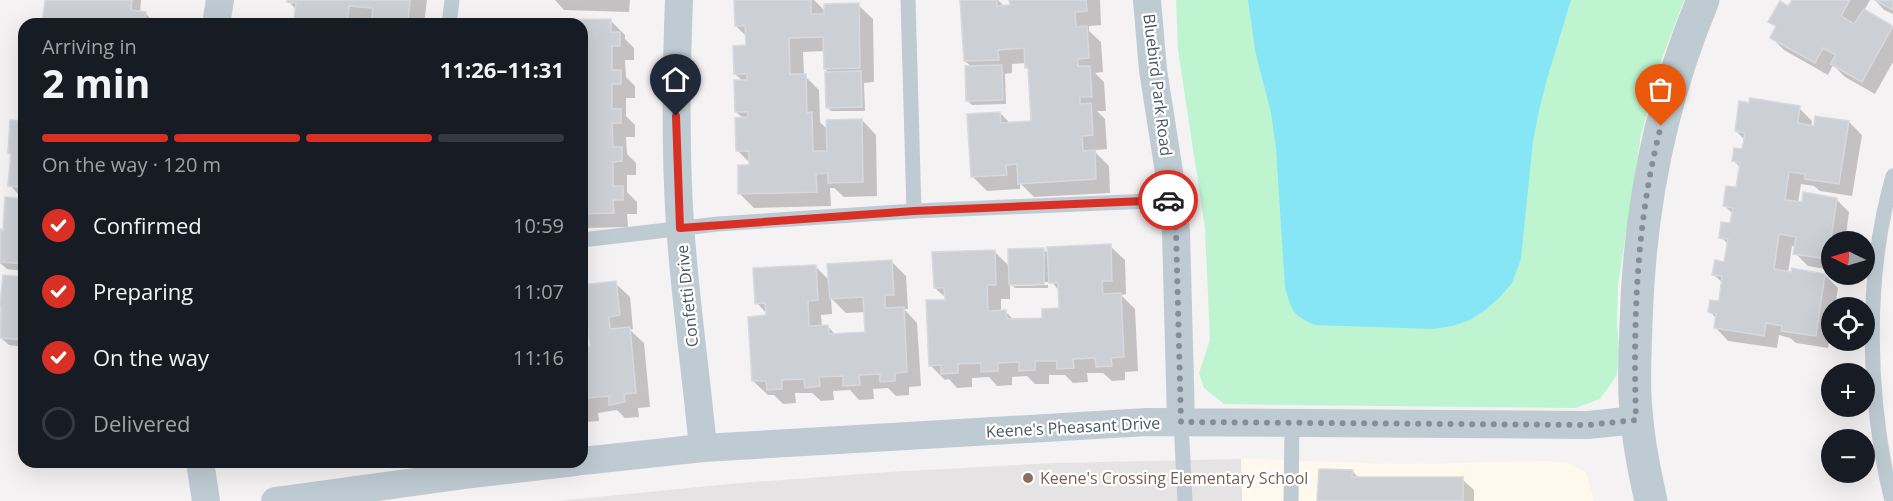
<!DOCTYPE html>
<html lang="en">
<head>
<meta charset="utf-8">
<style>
	body { margin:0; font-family:"Open Sans",sans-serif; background:#242831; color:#f1f3f6; height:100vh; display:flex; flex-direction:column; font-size:22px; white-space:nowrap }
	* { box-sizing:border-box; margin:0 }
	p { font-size:20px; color:#9ea1a6 }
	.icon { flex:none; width:33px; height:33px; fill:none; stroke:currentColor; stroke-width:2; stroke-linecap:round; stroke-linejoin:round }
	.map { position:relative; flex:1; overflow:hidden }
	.sheet { position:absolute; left:18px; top:18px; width:570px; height:450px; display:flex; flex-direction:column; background:#171b24; border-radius:18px; box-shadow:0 6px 24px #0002 }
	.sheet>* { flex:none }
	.needle { width:39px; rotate:275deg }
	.buttons { position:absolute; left:1821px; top:231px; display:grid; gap:12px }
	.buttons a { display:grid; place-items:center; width:54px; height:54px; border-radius:50%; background:#171b24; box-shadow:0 6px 24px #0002; font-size:30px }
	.pin { position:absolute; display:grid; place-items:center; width:51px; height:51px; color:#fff; margin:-62px -26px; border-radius:50% 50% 50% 0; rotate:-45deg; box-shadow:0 0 6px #0007 }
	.pin .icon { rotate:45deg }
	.courier { position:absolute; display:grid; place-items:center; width:60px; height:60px; margin:-30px; border:4px solid #d93025; border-radius:50%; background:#fff; color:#222; box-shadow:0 2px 8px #0007 }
	.overview em { font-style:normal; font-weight:700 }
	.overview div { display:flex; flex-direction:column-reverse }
	.overview { display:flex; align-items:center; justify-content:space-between; height:102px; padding:0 24px }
	h1 { font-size:39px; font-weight:700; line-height:45px }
	.bar { display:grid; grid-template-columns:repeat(4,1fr); gap:9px 6px; align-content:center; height:72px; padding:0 24px }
	.bar i { height:8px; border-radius:4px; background:#363941 }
	.bar .current { background:#d93025 }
	.bar p { grid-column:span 4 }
	ol { padding:0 24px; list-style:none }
	li { display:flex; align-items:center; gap:18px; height:66px }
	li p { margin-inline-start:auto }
	li .icon { padding:6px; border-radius:50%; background:#d93025; color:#fff; stroke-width:4 }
	li:last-child { color:#9ea1a6 }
	li i { width:33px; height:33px; border:3px solid #363941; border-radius:50% }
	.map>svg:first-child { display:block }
	.commercial { fill:#fef8ed }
	.education { fill:#e6e3e5 }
	.green { fill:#bef5d0 }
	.water { fill:#87e6f6 }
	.shadow { fill:#0003; fill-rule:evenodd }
	.building { fill:#ccd0d5; stroke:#d6d9de; stroke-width:1.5 }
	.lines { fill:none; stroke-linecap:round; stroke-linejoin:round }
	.service { stroke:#bfcbd3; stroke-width:15 }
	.minor { stroke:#bfcbd3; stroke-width:28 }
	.tertiary { stroke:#bfcbd3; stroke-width:33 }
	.done { stroke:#858d95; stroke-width:6; stroke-dasharray:0 10.8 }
	.route { stroke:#d93025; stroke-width:8 }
	.education-dot { fill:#8d6e63; stroke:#fff; stroke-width:2 }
	.labels { text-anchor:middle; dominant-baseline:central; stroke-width:4.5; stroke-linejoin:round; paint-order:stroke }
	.street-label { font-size:16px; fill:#485763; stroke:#fff }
	.education-label { font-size:16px; fill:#785e54; stroke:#fff; text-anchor:start }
</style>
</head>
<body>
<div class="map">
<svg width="1893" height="501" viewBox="0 0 1893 501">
	<rect width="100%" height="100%" fill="#f5f2f3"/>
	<!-- commercial -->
	<path class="commercial" d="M1241,459L1401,464L1545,461L1569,463L1586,472L1594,501H1242Z"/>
	<!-- education -->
	<path class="education" d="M1241,459L1242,501H557L740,483L889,472L1055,463Z"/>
	<!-- green -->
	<path class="green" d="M1176,0H1684L1661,61L1641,135L1618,285L1617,324L1619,351L1617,375L1600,399L1575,408L1284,405L1224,404L1204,388L1199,373L1210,340L1205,228L1178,50Z"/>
	<!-- water -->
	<path class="water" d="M1248,0H1571L1547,79L1539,111L1533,141L1521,259L1512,283L1499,298L1485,310L1470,320L1453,326L1433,329L1315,325C1293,316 1291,310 1285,287L1276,149L1271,113L1255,50Z"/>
	<!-- shadow -->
	<path class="shadow" d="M46,0H141L140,13H145L153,21V24H44Z
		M288,0H427L424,24H380L377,21L363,19V24H301L295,18L296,10Z
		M555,0H630L629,12L564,10Z
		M735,0H814L826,12L858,5L873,19L874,82L864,83L865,111H831L827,107L829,73L825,69V51L803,52L804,75L819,90L820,122L828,130L862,120L876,135L877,196L844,197L834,188H830L831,206L754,208L740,194L751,164L737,150L744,119L736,112L743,81L735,74L747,47V37L736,26Z
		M962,0H998L1005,7H1011V0H1100L1101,25L1089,26V31L1101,42L1103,72L1095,73L1104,82L1106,111H1097L1105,119L1107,149L1096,150V153L1109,166L1110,193L1034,197L1020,183V189L987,191L972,176L1000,113L1011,124L1032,123L1029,70L1027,67V63L1012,64V73L1005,74L1006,104L972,105L968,101L972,67L965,61Z
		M1793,0H1870L1864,11L1893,28V62L1875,94L1845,77L1833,65L1828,75L1784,50L1772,38L1777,28L1770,22L1789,8Z
		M1875,0H1893V14L1884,10Z
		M610,20L625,35V39L634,48V60H625L626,77L635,86V98H626V116L635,125V137H626L627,154L636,163V175H627V192L637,202V214H627L628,227L582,228V24H546Z
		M1799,108L1812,121L1811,127L1849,122L1862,135L1852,196L1820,191L1814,186L1801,184L1798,203L1836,199L1849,212L1845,242H1832V270L1808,266L1795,253L1796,247L1792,246L1788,273L1825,275L1838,288L1835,308H1832V328L1828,348L1796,343L1790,338L1779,335L1777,348L1728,341L1716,328L1717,319L1710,312L1720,303L1723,283L1714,275L1725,264L1729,245L1721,237L1732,225L1733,214L1725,206L1737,189L1741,168L1734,161L1743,151L1745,140L1736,131Z
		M24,123V194H18L10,185L12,156L9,153Z
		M24,200V271L7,269L0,263V245L4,231Z
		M1110,246L1125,260L1126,294L1121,295L1135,309L1138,371L1125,372V380L1112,381L1103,373H1087L1088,382L1073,383L1065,375H1049V384H1035L1027,376L1012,377V385L997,386L989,377L972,378V387L957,388L949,379L945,380L930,365L946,301V298L935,288L994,251L1010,267L1043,249L1049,255ZM1048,280L1052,282L1060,292V309L1044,320L1015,321L1005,311L1001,312V299H1010V283L1013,286V283L1048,282Z
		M891,261L906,276L908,309H904L917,323L921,386L909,387V395L896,396L888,388L873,389L874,399L859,400L850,390L833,391L834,400L821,401L812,393H795L796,403L783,404L774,395H768L753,381L768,317L767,314L757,303L815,266L830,281ZM831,298L846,313L866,312L867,334L836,335L828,327H822L821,315L832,314Z
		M24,279V347L9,345L0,337Z
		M615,283L630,297L633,329L630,330L644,343L650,407L638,408L639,417L625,418L617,410L598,413L599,421L587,422L582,417V349L591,348L590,335L582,336V286Z
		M1048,285V288H1015L1013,286Z
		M1352,471L1359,478L1462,479L1474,490V501H1319Z"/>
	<!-- building -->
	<path class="building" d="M45,0H132L131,10L146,12L145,24H42Z
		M287,0H410L408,22L372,19L373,8L349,6L347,24L294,19L296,3L287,2Z
		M734,0H811V14H824V4L859,3L860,68L824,69L823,37L789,38L790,74H806L807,113L812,112L813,151H827L826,120L862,119L863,182L828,183V173L816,174L817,192L738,194V165H749V151H736L735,118L748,117V112H735L734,80H747V74H734L733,46L746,45L745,26H735Z
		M960,0H997V6L1010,5L1009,0H1086L1087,11L1075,12L1076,27L1087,26L1089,58L1078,59V66H1090L1092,97H1080V104L1091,103L1093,135L1082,136L1083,151L1095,150L1096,179L1018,184L1017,164L1006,165L1007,175L971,177L967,114L1000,112L1001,123L1031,121L1028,68H1025L1024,48L998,50L999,60L964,61Z
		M1792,0H1850L1841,16L1854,24L1864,9L1893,26L1862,82L1830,64L1836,55L1823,48L1815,63L1770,38L1776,26L1768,22L1780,1L1788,6Z
		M1875,0H1893V10Z
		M611,19V32H620V46H612V70H621V84H612V109H621V123H612L613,147H622V161L613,162V186H623V200H613L614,213L582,214V24H544V20Z
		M1002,65L1003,100L966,101L965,66Z
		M861,71L862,107L826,108L825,72Z
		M1750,98L1800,106L1798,123L1814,126L1815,116L1849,121L1839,184L1805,179V174L1789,172L1785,200L1802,202L1803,192L1837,198L1828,259L1793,254L1796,237L1779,234L1774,269L1791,272L1792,268L1825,274L1816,336L1781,331L1782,326L1766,323L1764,336L1714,328L1716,314L1708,312L1710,300L1719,301L1722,276L1712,275L1715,260L1724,262L1728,239L1719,238L1721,222L1730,223L1733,208L1723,206L1726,186L1736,187L1740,163L1732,161L1734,148L1742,149L1745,133L1735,131L1739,101L1749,103Z
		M10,120L24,121V187L8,186L11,154L8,153Z
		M5,197L24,199V264L0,262V229L3,230Z
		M1111,244L1112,281H1102L1103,294L1121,293L1124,357L1111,358L1112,366L1096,367L1095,358L1073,359L1074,368L1057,369V361H1035V370L1019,371V362L998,363V371L981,372V363L958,364V373L941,374V365L929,366L926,300H945L944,288H934L932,252L995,250L996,285H987L988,311L1006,310L1007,319L1042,318V309L1059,308L1058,283H1049L1047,247Z
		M1044,248V284L1009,285L1008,249Z
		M892,260L894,295H885V308L904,307L907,372L895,373V381L880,382V374L859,375L860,385L843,386V376L819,377L820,386L805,388L804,379L782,380V389L767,390L766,381H752L748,317L766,315L765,303L755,304L753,268L816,265L818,300L808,301L809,326L828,325L829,334L865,332L863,297L830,299L827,264Z
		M3,275L24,277V340L0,338L1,308L0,304Z
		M616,281L620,315L609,317L610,329L630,327L636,393L624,394L625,402L609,405V396L585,398L586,407H582V347L590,346L587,319L582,320V285Z
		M1319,469L1353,470L1352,477H1463V501H1317Z"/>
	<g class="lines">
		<!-- service -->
		<path class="service" d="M908,0L914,211
			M449,24L452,0
			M582,240L718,224L914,211L1173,200
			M1181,421L1185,501
			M1291,501L1292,423
			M1892,501C1867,399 1864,277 1893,176"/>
		<!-- minor -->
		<path class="minor" d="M679,0C676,75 675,149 680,224C685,299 696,373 703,448
			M1147,0L1153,70L1169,172L1176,231L1181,421
			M216,24L220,0
			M582,461L703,448L1147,422L1588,425L1636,420
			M200,462L206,501
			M275,501L465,475L575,462"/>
		<!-- tertiary -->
		<path class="tertiary" d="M1651,501C1645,474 1639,447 1637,420C1633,389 1635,356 1636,324C1639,211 1659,105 1703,0"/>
	</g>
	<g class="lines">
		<!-- done -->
		<path class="done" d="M1168,200H1173L1176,231L1181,422L1588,425L1636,420C1633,322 1636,221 1661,126"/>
		<!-- route -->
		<path class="route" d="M676,116L680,228L914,211L1168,200"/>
	</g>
	<!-- markers -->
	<circle class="education-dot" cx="1028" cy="478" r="6"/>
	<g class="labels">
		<!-- street labels -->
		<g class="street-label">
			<text transform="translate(1158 85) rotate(83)">Bluebird Park Road</text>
			<text transform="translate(687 296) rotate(-96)">Confetti Drive</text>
			<text transform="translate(1073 427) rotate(-3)">Keene's Pheasant Drive</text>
		</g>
		<!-- education labels -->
		<g class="education-label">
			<text x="1040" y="478">Keene's Crossing Elementary School</text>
		</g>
	</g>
</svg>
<div class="buttons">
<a><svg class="needle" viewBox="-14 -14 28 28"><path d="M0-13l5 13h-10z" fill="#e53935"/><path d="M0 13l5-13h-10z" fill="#9ea1a6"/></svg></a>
<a><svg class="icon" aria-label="locate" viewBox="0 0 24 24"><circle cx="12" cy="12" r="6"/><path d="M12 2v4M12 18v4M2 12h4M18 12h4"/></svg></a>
<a>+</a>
<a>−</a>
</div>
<div class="pin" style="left:1661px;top:126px;background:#ea580c"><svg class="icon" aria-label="bag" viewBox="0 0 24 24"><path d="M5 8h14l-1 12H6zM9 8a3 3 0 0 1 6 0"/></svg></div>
<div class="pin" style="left:676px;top:116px;background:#1f2937"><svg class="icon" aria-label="home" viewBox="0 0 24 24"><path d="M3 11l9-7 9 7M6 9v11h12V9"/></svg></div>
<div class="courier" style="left:1168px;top:200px"><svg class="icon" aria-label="car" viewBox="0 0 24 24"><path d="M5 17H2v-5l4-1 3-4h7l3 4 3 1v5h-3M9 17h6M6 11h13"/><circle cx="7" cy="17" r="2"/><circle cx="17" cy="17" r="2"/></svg></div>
<section class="sheet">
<div class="overview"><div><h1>2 min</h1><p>Arriving in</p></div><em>11:26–11:31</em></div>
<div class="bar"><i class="current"></i><i class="current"></i><i class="current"></i><i></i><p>On the way · 120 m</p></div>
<ol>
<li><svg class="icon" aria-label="check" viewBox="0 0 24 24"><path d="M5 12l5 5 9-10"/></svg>Confirmed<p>10:59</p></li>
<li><svg class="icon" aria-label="check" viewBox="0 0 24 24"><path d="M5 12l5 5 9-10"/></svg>Preparing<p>11:07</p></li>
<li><svg class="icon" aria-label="check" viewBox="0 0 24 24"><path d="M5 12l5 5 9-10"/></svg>On the way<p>11:16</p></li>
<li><i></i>Delivered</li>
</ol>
</section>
</div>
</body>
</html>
